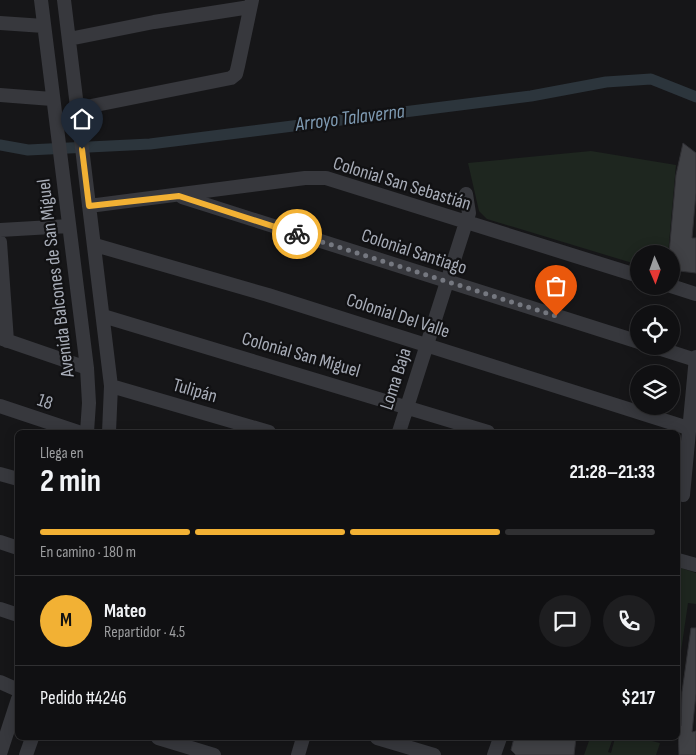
<!DOCTYPE html>
<html lang="es">
<head>
<meta charset="utf-8">
<style>
	body { margin:0; font-family:"Sofia Sans Condensed",sans-serif; background:#1e1e20; color:#f1f3f6; height:100vh; display:flex; flex-direction:column; font-size:19px; white-space:nowrap }
	* { box-sizing:border-box; margin:0 }
	p { font-size:16px; color:#9c9d9f }
	.icon { flex:none; width:28px; height:28px; fill:none; stroke:currentColor; stroke-width:2; stroke-linecap:round; stroke-linejoin:round }
	.map { position:relative; flex:1; overflow:hidden }
	.sheet { position:absolute; left:15px; top:430px; width:665px; height:310px; display:flex; flex-direction:column; background:#101012; border-radius:8px; box-shadow:0 2px 12px #0003,0 0 0 1px #303032 }
	.sheet>* { flex:none }
	.needle { width:32px; rotate:178deg }
	.controls { position:absolute; left:630px; top:245px; display:grid; gap:10px }
	.controls a { display:grid; place-items:center; width:50px; height:50px; border-radius:50%; background:#101012; box-shadow:0 2px 12px #0003,0 0 0 1px #303032; font-size:25px }
	.pin { position:absolute; display:grid; place-items:center; width:42px; height:42px; color:#fff; margin:-51px -21px; border-radius:50% 50% 50% 0; rotate:-45deg; box-shadow:0 0 5px #0007 }
	.pin .icon { rotate:45deg }
	.courier { position:absolute; display:grid; place-items:center; width:50px; height:50px; margin:-25px; border:4px solid #f2b134; border-radius:50%; background:#fff; color:#222; box-shadow:0 1px 6px #0007 }
	.head em { font-style:normal; font-weight:700 }
	.head div { display:flex; flex-direction:column-reverse }
	.head { display:flex; align-items:center; justify-content:space-between; height:85px; padding:0 25px }
	h1 { font-size:32px; font-weight:700; line-height:38px }
	.bar { display:grid; grid-template-columns:repeat(4,1fr); gap:8px 5px; align-content:center; height:60px; padding:0 25px }
	.bar i { height:6px; border-radius:4px; background:#303032 }
	.bar .on { background:#f2b134 }
	.bar p { grid-column:span 4 }
	.line { display:flex; align-items:center; gap:12px; padding:0 25px; border-top:1px solid #303032 }
	.line div { flex:1 }
	.round { display:grid; place-items:center; flex:none; width:52px; height:52px; border-radius:26px; background:#1e1e20 }
	.map>svg:first-child { display:block }
	.green { fill:#1e261f }
	.lines { fill:none; stroke-linecap:round; stroke-linejoin:round }
	.canal { stroke:#2c353c; stroke-width:11 }
	.building { fill:#404145; stroke:#303034 }
	.minor { stroke:#37383d; stroke-width:14 }
	.done { stroke:#757880; stroke-width:5; stroke-dasharray:0 9 }
	.route { stroke:#f2b134; stroke-width:6 }
	.labels { text-anchor:middle; dominant-baseline:central; stroke-width:4.5; stroke-linejoin:round; paint-order:stroke }
	.street-label { font-size:19px; fill:#a8adb8; stroke:#111113 }
	.water-label { font-size:20px; font-style:italic; fill:#7f9bb3; stroke:#111113 }
</style>
</head>
<body>
<div class="map">
<svg width="696" height="755" viewBox="0 0 696 755">
	<rect width="100%" height="100%" fill="#161618"/>
	<!-- green -->
	<path class="green" d="M591,151L676,165L668,254H639V265L487,219L479,211L468,163Z
		M678,567L696,573V604L688,603L678,672Z
		M590,738H613L608,752L611,753L615,738H640L660,743L656,755H584Z"/>
	<g class="lines">
		<!-- canal -->
		<path class="canal" d="M0,145L28,150L150,144L531,96L606,82L651,79L696,97"/>
	</g>
	<!-- building -->
	<path class="building" d="M683,143L696,153V193L692,238H696V273L671,270V254H669L676,175Z
		M691,628H696V694L692,732L696,731V755H679L678,726H681L682,692Z
		M514,738H576L574,755H516L511,750Z"/>
	<g class="lines">
		<!-- minor -->
		<path class="minor" d="M41,0L87,368L89,403L87,432
			M64,0L111,386L109,432
			M0,23L44,26
			M69,39L154,22L250,7
			M0,95L52,99
			M76,109L231,78L236,74L238,66L252,0
			M182,197L639,342
			M89,206L305,178H326L639,276
			M0,230L69,226
			M0,242L7,341
			M95,245L268,295L688,428
			M671,286L696,294
			M103,316L488,432
			M0,338L87,368
			M652,346L696,360
			M111,386L269,432
			M0,406L78,432
			M399,432L469,213L466,194
			M0,474L18,479
			M683,495L696,357
			M0,542L18,548
			M678,560L696,565
			M0,609L18,615
			M0,682L18,690
			M158,738L214,755
			M377,738L434,755
			M0,754L18,699
			M26,755L32,738
			M298,755L303,738
			M494,755L500,738"/>
	</g>
	<g class="lines">
		<!-- done -->
		<path class="done" d="M297,234L556,316"/>
		<!-- route -->
		<path class="route" d="M82,149L89,206L179,196L297,234"/>
	</g>
	<g class="labels">
		<!-- street labels -->
		<g class="street-label">
			<text transform="translate(402 184) rotate(17)">Colonial San Sebastián</text>
			<text transform="translate(414 252) rotate(18)">Colonial Santiago</text>
			<text transform="translate(56 278) rotate(-97)">Avenida Balcones de San Miguel</text>
			<text transform="translate(398 316) rotate(18)">Colonial Del Valle</text>
			<text transform="translate(301 355) rotate(16)">Colonial San Miguel</text>
			<text transform="translate(396 379) rotate(-72)">Loma Baja</text>
			<text transform="translate(195 391) rotate(16)">Tulipán</text>
			<text transform="translate(45 402) rotate(19)">18</text>
		</g>
		<!-- water labels -->
		<g class="water-label">
			<text transform="translate(350 118) rotate(-7)">Arroyo Talaverna</text>
		</g>
	</g>
</svg>
<div class="controls">
<a><svg class="needle" viewBox="-14 -14 28 28"><path d="M0-13l5 13h-10z" fill="#e53935"/><path d="M0 13l5-13h-10z" fill="#9c9d9f"/></svg></a>
<a><svg class="icon" aria-label="locate" viewBox="0 0 24 24"><circle cx="12" cy="12" r="6"/><path d="M12 2v4M12 18v4M2 12h4M18 12h4"/></svg></a>
<a><svg class="icon" aria-label="layers" viewBox="0 0 24 24"><path d="M12 4l9 5-9 5-9-5zM3 14l9 5 9-5"/></svg></a>
</div>
<div class="pin" style="left:556px;top:316px;background:#ea580c"><svg class="icon" aria-label="bag" viewBox="0 0 24 24"><path d="M5 8h14l-1 12H6zM9 8a3 3 0 0 1 6 0"/></svg></div>
<div class="pin" style="left:82px;top:149px;background:#1f2937"><svg class="icon" aria-label="home" viewBox="0 0 24 24"><path d="M3 11l9-7 9 7M6 9v11h12V9"/></svg></div>
<div class="courier" style="left:297px;top:234px"><svg class="icon" aria-label="bike" viewBox="0 0 24 24"><circle cx="6" cy="16" r="4"/><circle cx="18" cy="16" r="4"/><path d="M6 16l4-8h5l3 8M10 8l3 8H6M13 5h3"/></svg></div>
<section class="sheet">
<div class="head"><div><h1>2 min</h1><p>Llega en</p></div><em>21:28–21:33</em></div>
<div class="bar"><i class="on"></i><i class="on"></i><i class="on"></i><i></i><p>En camino · 180 m</p></div>
<div class="line" style="height:90px"><b class="round" style="background:#f2b134;color:#111">M</b><div><b>Mateo</b><p>Repartidor · 4.5</p></div><a class="round"><svg class="icon" aria-label="chat" viewBox="0 0 24 24"><path d="M4 5h16v11H9l-5 4z"/></svg></a><a class="round"><svg class="icon" aria-label="phone" viewBox="0 0 24 24"><path d="M5 4h4l2 5-3 2q2 4 5 5l2-3 5 2v4C11 20 4 13 5 4z"/></svg></a></div>
<div class="line" style="height:65px"><div>Pedido #4246</div><b>$217</b></div>
</section>
</div>
</body>
</html>
